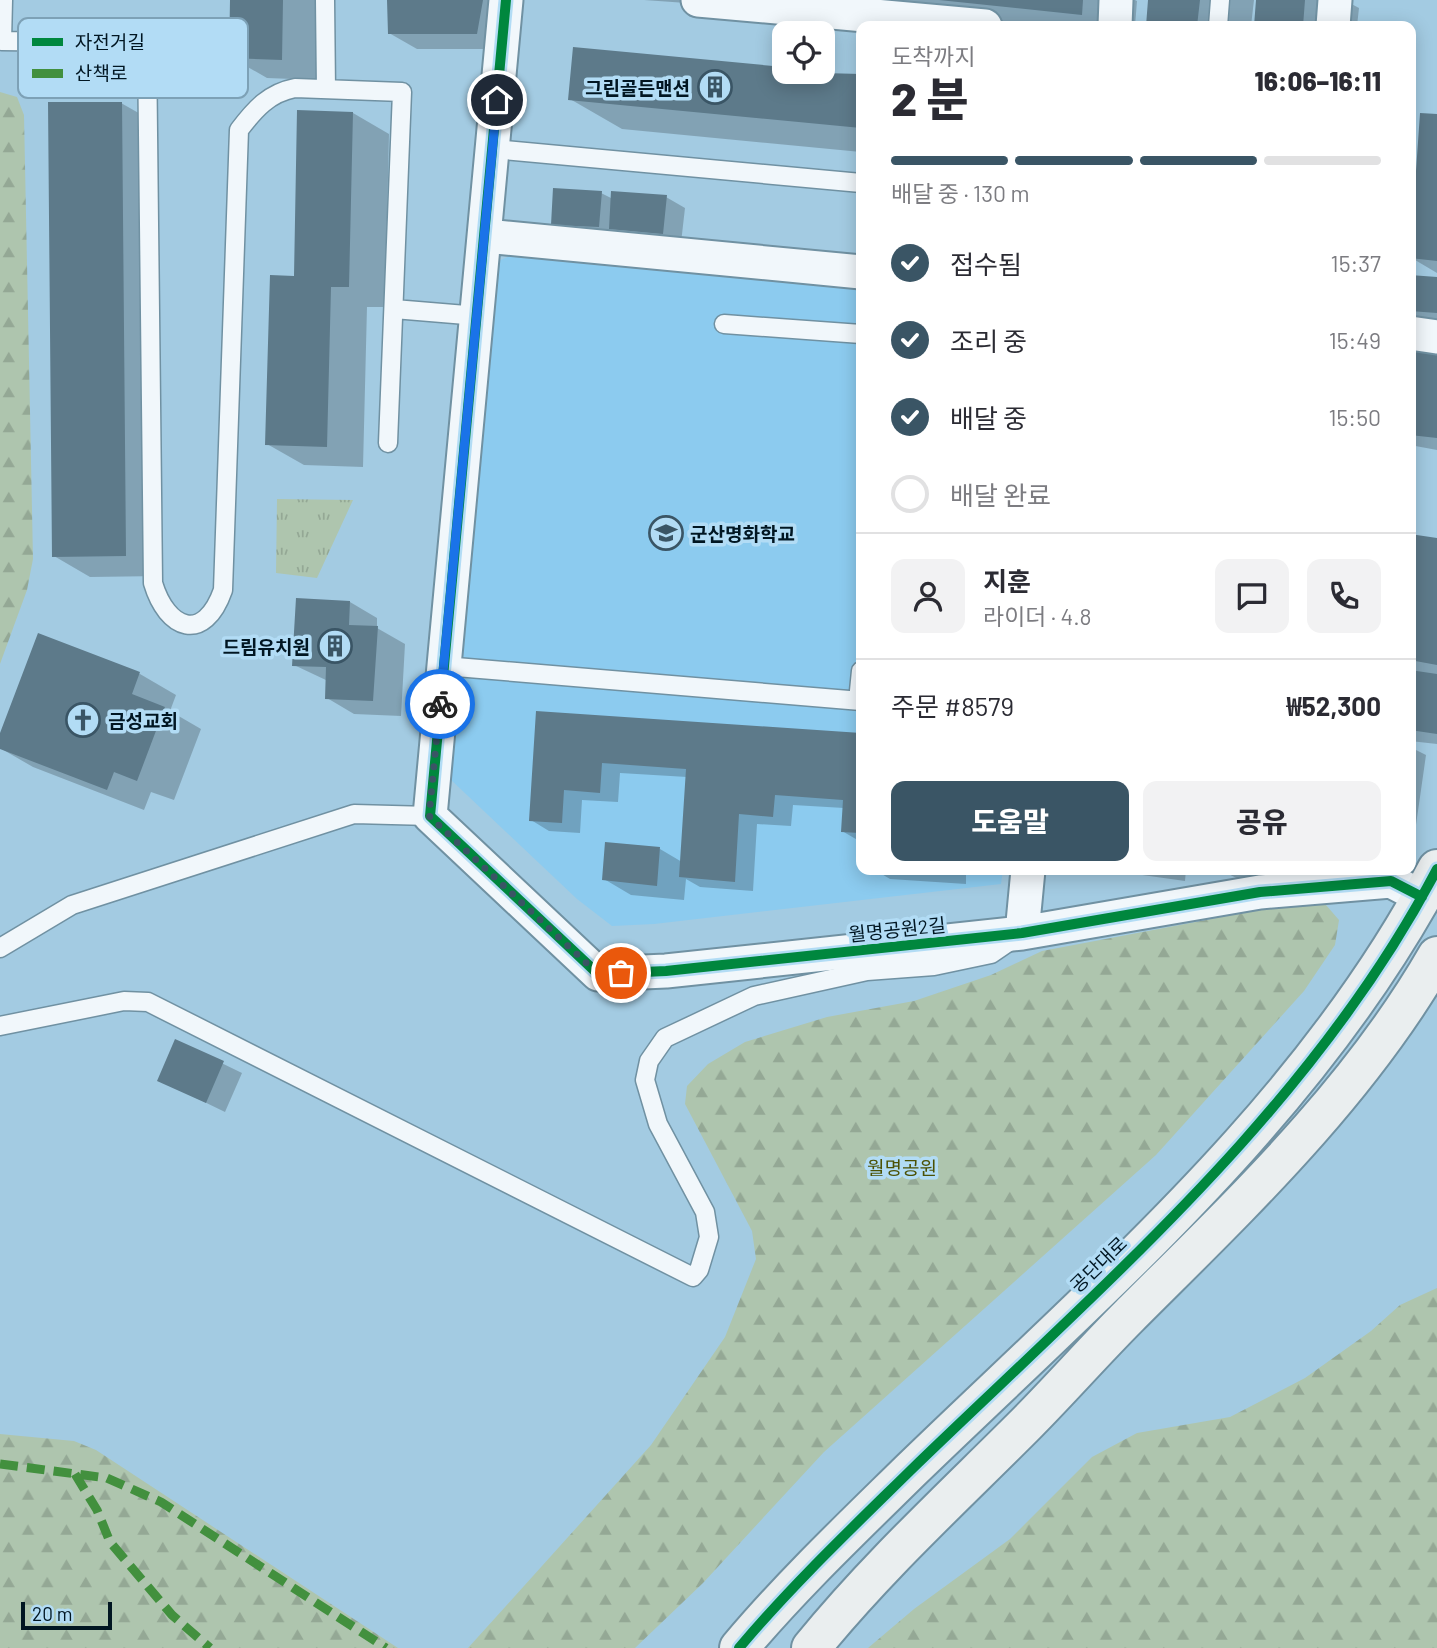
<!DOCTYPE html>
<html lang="ko">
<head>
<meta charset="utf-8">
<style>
	body { margin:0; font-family:Barlow,"Noto Sans KR",sans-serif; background:#f2f2f3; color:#2b2b33; height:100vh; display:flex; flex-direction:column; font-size:26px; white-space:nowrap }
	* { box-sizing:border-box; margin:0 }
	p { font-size:23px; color:#7c7c81 }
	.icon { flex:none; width:38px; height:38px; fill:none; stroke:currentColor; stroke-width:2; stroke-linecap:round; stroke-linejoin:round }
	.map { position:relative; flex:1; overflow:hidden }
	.side { position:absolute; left:856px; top:21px; width:560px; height:854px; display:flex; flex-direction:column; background:#fff; border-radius:14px; box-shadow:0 4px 18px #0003 }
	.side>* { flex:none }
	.fabs { position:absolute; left:772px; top:21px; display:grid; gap:14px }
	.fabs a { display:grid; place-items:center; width:63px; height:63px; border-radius:14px; background:#fff; box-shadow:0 4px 18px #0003; font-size:35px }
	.scale { position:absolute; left:21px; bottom:18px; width:91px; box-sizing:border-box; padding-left:7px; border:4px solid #011622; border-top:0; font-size:19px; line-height:24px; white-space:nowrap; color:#011622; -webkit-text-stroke:5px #b2dcf5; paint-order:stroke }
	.pin { position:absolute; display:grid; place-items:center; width:60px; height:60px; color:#fff; margin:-30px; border:4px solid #fff; border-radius:50%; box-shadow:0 2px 7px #0007 }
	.courier { position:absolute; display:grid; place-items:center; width:70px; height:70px; margin:-35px; border:5px solid #1a73e8; border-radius:50%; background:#fff; color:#222; box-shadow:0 2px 9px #0007 }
	.summary em { font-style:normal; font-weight:800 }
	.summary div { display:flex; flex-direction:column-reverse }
	.summary { display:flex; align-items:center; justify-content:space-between; height:119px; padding:0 35px }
	h1 { font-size:46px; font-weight:800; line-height:52px }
	.bar { display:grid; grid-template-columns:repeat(4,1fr); gap:10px 7px; align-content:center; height:84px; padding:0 35px }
	.bar i { height:9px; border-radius:5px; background:#e1e1e2 }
	.bar .selected { background:#3a5565 }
	.bar p { grid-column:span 4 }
	.line { display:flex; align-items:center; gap:18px; padding:0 35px; border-top:2px solid #e1e1e2 }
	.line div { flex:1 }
	.round { display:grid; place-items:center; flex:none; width:74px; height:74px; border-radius:14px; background:#f2f2f3 }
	ol { padding:0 35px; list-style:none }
	li { display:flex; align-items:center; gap:21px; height:77px }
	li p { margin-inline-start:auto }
	li .icon { padding:7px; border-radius:50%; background:#3a5565; color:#fff; stroke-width:4 }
	li:last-child { color:#7c7c81 }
	li i { width:38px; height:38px; border:4px solid #e1e1e2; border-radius:50% }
	.cta { display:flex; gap:14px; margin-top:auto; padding:14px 35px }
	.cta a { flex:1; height:80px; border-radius:14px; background:#3a5565; color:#fff; font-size:28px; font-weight:800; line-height:80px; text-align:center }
	.cta a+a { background:#f2f2f3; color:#2b2b33 }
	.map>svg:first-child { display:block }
	.built { fill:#8ccbef }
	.forest { fill:url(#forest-firs) }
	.park { fill:url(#park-tufts) }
	.shadow { fill:#0003 }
	.building { fill:#5d7a8a }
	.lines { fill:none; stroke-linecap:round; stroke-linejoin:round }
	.lane-casing { stroke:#7091a2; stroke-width:21 }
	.street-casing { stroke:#7091a2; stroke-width:37 }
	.secondary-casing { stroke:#7091a2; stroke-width:42 }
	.lane { stroke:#f1f7fb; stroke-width:18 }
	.street { stroke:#f1f7fb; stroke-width:33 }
	.secondary { stroke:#eaeeef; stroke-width:38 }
	.quiet { stroke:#42903e; stroke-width:9; stroke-dasharray:18 9; stroke-linecap:butt }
	.cycleway-casing { stroke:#b2dcf5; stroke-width:15 }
	.cycleway { stroke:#00873e; stroke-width:10 }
	.done { stroke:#3a5565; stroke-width:7; stroke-dasharray:0 12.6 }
	.route { stroke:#1a73e8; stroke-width:9 }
	.labels { text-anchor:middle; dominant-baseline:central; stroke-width:7; stroke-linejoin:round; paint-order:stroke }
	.poi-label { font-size:19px; font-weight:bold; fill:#011622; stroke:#b2dcf5; text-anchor:end }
	.street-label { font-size:19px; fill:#011622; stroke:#b2dcf5 }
	.park-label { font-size:19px; fill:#4b5105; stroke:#b2dcf5 }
	.key { fill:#b2dcf5; stroke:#7da1b6; stroke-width:2 }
	.key-label { font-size:19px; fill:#011622 }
</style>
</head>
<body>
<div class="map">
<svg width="1437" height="1648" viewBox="0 0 1437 1648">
	<defs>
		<pattern id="forest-firs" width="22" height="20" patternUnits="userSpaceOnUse" patternTransform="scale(1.75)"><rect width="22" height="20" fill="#aec5ae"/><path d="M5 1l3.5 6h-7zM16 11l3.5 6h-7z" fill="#94a895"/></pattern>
		<pattern id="park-tufts" width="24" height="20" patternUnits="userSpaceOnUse" patternTransform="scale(1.75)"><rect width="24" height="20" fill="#aec5ae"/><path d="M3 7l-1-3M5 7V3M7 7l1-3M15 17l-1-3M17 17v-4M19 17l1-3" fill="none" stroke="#94a895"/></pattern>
	</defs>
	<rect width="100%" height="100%" fill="#a3cbe2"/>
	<!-- built -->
	<path class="built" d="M515,254L861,288V870H1003L1001,884L654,924L612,926L577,899L449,778L496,262Z"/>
	<!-- forest -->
	<path class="forest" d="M0,92L17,97L24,115L33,559L27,590L0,664Z
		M1326,905L1339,920L1335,945L1304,991L1156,1155L824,1452L703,1583L635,1648H468L651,1445L725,1337L756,1259L752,1231L685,1104L687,1086L708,1064L745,1042L827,1017L914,1001L991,975L1042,951L1280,906Z
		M1437,1288V1648H868L914,1609L1010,1539L1092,1457L1137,1433L1230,1417L1305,1378L1371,1331L1400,1305Z
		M0,1434L74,1441L96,1450L398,1648H0Z"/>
	<!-- park -->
	<path class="park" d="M48,45L122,46V99H49Z
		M277,499L353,500L317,578L276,573Z"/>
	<!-- shadow -->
	<path class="shadow" d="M231,0H320L318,80L267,78L230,57Z
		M389,0H513L504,49H417L389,33Z
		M644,0H784V10Z
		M842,0H1135L1137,1L1135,26H944Z
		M1150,0H1254L1251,26H1148Z
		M1258,0H1344L1359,8L1357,26H1256Z
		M784,69V72L861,76V152L622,129L570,99Z
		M121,103L158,124L162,576L90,577L54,556Z
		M353,113L389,134L385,307H367L363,467L304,465L267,444L295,278Z
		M1437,116V273L1410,257L1415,198H1412L1410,211V180L1416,183Z
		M1410,125L1416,128L1412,165H1410Z
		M601,193L613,199L666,197L685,208L681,243L571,234L552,224Z
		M1410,277L1437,279V322L1423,321L1410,313Z
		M1410,350L1437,353V450L1410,445Z
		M1410,536L1437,540V744L1410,741V672L1419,673L1410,668Z
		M350,602L377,618V628L405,644L401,716L354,714L327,698L328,681L294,665Z
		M39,635L140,674L176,695L170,711L201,729L174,800L151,792L144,810L33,767L0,748V738Z
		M537,713L861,735V842L842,831L844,808L793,805L791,826L757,824L753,891L700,887L686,879L684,900L631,895L604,879L660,849L682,862L687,777L620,773L618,802L582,800L580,833L549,831L531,820Z
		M1410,747L1426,755L1410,867Z
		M875,870H966V884L890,879Z
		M1127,870H1186L1185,881L1135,874Z
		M1220,870H1275L1273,877L1253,886Z
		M1283,870H1347L1296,877Z
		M176,1041L242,1073L225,1112L159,1080Z"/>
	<!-- building -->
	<path class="building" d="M230,0H283L282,60L229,58Z
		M387,0H483L477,34H388Z
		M939,0H1083L1082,15Z
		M1148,0H1200L1197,26H1146Z
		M1256,0H1305L1303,26H1254Z
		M573,47L784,67V72L861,74V128L568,100Z
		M48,102H122L126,556L52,557Z
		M297,110L353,112L349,287H331L327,447L265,445L270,275L294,276Z
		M1420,113L1437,114V261L1410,258Z
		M553,188L602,191L599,227L551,225Z
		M611,191L667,195L663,234L609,229Z
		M1410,275L1437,277V313L1410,311Z
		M1410,348L1437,351V438L1410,435Z
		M1410,534L1437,538V665L1410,660Z
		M296,598L350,601L349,625L378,626L373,701L325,699L326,667L292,666Z
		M38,633L140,672L132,694L165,707L137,781L114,772L107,790L0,749V733Z
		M1410,670L1437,674V734L1410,730Z
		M536,711L861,733V833L841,832L843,800L775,795L773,817L739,814L735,882L679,877L686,769L602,763L600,793L564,790L562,823L529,821Z
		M605,842L660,847L657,886L602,880Z
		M912,870H948V874Z
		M175,1039L224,1061L206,1103L157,1081Z"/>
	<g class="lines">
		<!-- lane casing -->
		<g class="lane-casing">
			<path id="lane" d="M3,0L2,41L147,43L153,583C167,630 204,644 223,590L239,130C255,109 269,93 295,88L402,92L388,443
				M325,0L326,89
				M1218,26L1220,0
				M493,149L861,183
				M394,309L478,316
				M724,324L861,334
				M444,666L861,701
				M858,701L861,671
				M0,948L72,905L354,814L430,816
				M0,1026L124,1001L148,1002L693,1277L699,1270L709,1237L705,1212L658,1124L645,1080L649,1061L665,1038L754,996L867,971L934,966L991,954L1010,941"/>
		</g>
		<!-- street casing -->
		<g class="street-casing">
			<path id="street" d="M506,0L430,816L598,974L666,971L1022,933L1260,892L1391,881L1422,897
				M698,0L985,26
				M1115,26L1116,0
				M1333,26L1335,0
				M486,236L861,272
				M1410,333L1437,337
				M1022,933L1028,870"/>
		</g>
		<!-- secondary casing -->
		<g class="secondary-casing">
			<path id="secondary" d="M739,1648C792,1585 852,1528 911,1470C1102,1285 1312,1108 1437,869
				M811,1648C876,1568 951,1499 1023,1427C1059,1391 1093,1352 1129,1316C1241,1204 1357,1095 1437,956"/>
		</g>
		<!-- lane -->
		<use href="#lane" class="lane"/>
		<!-- street -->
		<use href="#street" class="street"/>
		<!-- secondary -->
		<use href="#secondary" class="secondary"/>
		<!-- quiet -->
		<path class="quiet" d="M0,1464L107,1478L161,1502L386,1648
			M75,1474L97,1510L110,1542L172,1615L210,1648"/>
		<!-- cycleway casing -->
		<g class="cycleway-casing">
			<path id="cycleway" d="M506,0L430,816L598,974L666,971L1022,933L1260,892L1391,881L1422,897
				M739,1648C792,1585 852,1528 911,1470C1102,1285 1312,1108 1437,869"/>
		</g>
		<!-- cycleway -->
		<use href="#cycleway" class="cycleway"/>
	</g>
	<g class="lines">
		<!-- done -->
		<path class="done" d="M440,704L429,816L598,974L621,973"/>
		<!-- route -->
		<path class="route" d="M440,704L497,100"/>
	</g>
	<!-- icons -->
	<defs>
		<g id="building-ring" transform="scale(1.75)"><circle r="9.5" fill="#b2dcf5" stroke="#3a5565" stroke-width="1.5"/><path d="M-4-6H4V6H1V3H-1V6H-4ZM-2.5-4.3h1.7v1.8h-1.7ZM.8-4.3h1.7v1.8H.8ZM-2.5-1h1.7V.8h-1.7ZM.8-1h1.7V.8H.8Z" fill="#3a5565"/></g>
		<g id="school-ring" transform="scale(1.75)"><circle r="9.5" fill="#b2dcf5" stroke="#3a5565" stroke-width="1.5"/><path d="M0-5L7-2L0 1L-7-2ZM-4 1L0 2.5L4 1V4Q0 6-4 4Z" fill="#3a5565"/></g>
		<g id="church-ring" transform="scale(1.75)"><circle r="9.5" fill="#b2dcf5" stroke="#3a5565" stroke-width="1.5"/><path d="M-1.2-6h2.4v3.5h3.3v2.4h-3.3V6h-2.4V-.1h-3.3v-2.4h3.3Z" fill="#3a5565"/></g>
	</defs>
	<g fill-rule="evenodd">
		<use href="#building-ring" x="715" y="87"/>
		<use href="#school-ring" x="666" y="533"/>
		<use href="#building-ring" x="335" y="646"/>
		<use href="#church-ring" x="83" y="720"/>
	</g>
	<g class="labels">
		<!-- poi labels -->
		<g class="poi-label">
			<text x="690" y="87">그린골든맨션</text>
			<text x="690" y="533" text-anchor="start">군산명화학교</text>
			<text x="310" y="646">드림유치원</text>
			<text x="108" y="720" text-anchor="start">금성교회</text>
		</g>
		<!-- street labels -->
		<g class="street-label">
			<text transform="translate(897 929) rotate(-6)">월명공원2길</text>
			<text transform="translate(1098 1264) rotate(-44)">공단대로</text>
		</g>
		<!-- park labels -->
		<g class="park-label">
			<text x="902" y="1167">월명공원</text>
		</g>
	</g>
	<!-- legend -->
	<rect x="18" y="18" width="230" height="80" rx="10" class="key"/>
	<rect x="32" y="38" width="31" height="8" fill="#00873e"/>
	<rect x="32" y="69" width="31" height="9" fill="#42903e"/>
	<g class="key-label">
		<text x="75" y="49">자전거길</text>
		<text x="75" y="80">산책로</text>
	</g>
</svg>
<div class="fabs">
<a><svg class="icon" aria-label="locate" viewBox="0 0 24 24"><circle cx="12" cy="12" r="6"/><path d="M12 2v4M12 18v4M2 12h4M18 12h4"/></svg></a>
</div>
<div class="scale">20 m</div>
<div class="pin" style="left:621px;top:973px;background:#ea580c"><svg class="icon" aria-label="bag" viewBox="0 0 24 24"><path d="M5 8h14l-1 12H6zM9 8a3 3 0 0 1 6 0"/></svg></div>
<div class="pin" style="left:497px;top:100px;background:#1f2937"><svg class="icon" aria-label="home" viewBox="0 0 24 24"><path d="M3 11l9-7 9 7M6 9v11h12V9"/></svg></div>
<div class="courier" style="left:440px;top:704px"><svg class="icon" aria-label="bike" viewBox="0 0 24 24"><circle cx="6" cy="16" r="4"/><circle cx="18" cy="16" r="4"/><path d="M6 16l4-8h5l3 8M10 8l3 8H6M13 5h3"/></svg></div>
<section class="side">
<div class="summary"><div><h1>2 분</h1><p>도착까지</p></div><em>16:06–16:11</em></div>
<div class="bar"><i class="selected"></i><i class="selected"></i><i class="selected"></i><i></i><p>배달 중 · 130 m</p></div>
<ol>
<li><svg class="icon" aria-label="check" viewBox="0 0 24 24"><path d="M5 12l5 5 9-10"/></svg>접수됨<p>15:37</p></li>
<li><svg class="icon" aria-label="check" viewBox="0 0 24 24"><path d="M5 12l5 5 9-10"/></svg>조리 중<p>15:49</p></li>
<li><svg class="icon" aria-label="check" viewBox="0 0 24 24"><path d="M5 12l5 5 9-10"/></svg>배달 중<p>15:50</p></li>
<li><i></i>배달 완료</li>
</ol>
<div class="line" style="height:126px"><a class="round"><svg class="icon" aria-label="person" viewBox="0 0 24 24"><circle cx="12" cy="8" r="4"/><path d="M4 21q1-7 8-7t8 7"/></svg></a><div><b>지훈</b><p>라이더 · 4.8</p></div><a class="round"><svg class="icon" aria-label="chat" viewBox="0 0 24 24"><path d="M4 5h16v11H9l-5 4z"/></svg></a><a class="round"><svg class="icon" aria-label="phone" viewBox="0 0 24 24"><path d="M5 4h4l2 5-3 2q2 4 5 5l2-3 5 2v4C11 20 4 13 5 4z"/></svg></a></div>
<div class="line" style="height:91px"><div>주문 #8579</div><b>₩52,300</b></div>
<div class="cta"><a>도움말</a><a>공유</a></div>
</section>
</div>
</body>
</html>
